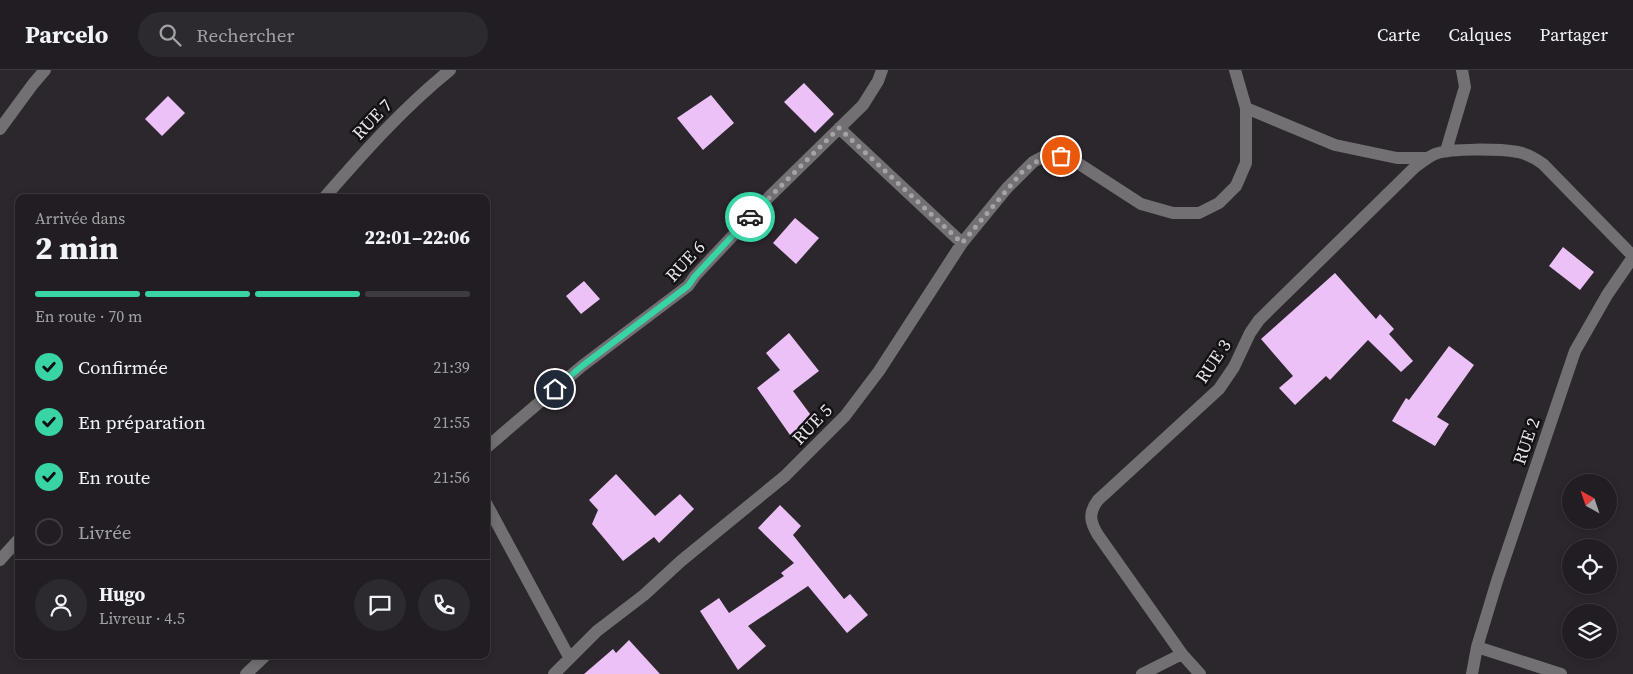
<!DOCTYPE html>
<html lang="fr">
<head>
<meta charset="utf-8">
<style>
	body { margin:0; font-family:"Source Serif 4",serif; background:#2d2a2f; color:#f1f3f6; height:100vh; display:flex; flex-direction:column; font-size:19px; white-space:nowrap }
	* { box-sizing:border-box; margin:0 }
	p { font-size:16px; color:#a2a2a5 }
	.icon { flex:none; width:28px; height:28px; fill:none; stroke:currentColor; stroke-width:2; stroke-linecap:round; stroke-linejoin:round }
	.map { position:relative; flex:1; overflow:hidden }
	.sheet { position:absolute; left:15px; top:124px; width:475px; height:465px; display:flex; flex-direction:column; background:#211d22; border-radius:10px; box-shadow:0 2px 8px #0003,0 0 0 1px #3e3b40 }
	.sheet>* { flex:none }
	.needle { width:32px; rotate:320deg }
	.controls { position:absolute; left:1562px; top:404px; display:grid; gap:10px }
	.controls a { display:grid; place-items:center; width:55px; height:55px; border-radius:50%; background:#211d22; box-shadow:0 2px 8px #0003,0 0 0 1px #3e3b40; font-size:25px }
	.pin { position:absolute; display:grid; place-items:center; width:42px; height:42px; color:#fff; margin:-21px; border:2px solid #fff; border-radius:50%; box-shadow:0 1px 5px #0007 }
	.courier { position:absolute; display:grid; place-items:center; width:50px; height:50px; margin:-25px; border:4px solid #38d4a6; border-radius:50%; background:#fff; color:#222; box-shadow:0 1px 6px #0007 }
	.summary em { font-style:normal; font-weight:800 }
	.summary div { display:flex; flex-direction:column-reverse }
	.summary { display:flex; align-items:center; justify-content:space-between; height:85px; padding:0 20px }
	h1 { font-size:32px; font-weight:800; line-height:38px }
	.bar { display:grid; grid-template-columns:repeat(4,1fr); gap:8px 5px; align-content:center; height:60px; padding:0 20px }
	.bar i { height:6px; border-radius:4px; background:#3e3b40 }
	.bar .selected { background:#38d4a6 }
	.bar p { grid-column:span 4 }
	.line { display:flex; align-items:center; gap:12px; padding:0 20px; border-top:1px solid #3e3b40 }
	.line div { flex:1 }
	.round { display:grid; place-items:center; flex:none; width:52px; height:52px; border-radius:26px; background:#2d2a2f }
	ol { padding:0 20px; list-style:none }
	li { display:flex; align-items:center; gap:15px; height:55px }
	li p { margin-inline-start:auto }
	li .icon { padding:5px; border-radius:50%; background:#38d4a6; color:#111; stroke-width:4 }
	li:last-child { color:#a2a2a5 }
	li i { width:28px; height:28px; border:2px solid #3e3b40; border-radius:50% }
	header { display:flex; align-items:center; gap:30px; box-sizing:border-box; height:70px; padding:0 25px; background:#211d22; border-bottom:1px solid #3e3b40 }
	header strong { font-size:24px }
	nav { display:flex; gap:28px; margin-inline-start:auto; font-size:18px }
	.search { width:350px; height:45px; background:#2d2a2f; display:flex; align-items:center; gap:12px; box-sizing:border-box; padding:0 18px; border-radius:28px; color:#a2a2a5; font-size:19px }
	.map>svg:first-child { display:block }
	.building { fill:#ebc1f8 }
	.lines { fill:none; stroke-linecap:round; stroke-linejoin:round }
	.minor { stroke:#727073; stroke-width:12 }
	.done { stroke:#a6a2a7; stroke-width:5; stroke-dasharray:0 9 }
	.route { stroke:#38d4a6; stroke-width:6 }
	.labels { text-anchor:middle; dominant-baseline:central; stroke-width:5; stroke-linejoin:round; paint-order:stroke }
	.street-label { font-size:18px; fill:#e8e4e9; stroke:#131114 }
</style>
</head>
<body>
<header>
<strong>Parcelo</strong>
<div class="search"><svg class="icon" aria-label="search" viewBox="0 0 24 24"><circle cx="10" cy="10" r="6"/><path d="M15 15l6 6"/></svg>Rechercher</div>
<nav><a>Carte</a><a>Calques</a><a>Partager</a></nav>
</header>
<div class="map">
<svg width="1633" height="604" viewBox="0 0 1633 604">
	<rect width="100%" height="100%" fill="#2c272d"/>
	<!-- building -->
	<path class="building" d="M804,13L834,44L815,63L784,32Z
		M711,25L734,53L703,80L677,48Z
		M168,26L185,43L162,66L145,49Z
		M795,148L819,168L796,194L773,173Z
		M1563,177L1594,202L1580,220L1549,196Z
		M1335,203L1376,249L1380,244L1394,259L1389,264L1413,291L1401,302L1368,270L1330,310L1326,306L1295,335L1279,318L1293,306L1261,269Z
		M584,211L600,229L581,244L566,226Z
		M789,263L819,301L793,321L813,348L790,365L757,318L780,300L766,283Z
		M1449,276L1474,295L1437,347L1449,354L1435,376L1392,351L1406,328L1409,330Z
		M616,404L655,446L680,424L694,439L659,473L654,467L623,491L592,454L598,440L589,430Z
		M780,435L801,456L793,465L844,529L850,524L868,545L847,563L808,516L748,556L766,576L738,600L700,541L719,528L729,543L784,506L781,503L794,493L758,458Z
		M629,570L660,604H584L613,579L616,583Z"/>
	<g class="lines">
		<!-- minor -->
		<path class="minor" d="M1246,38L1335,75L1397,88H1427
			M839,58L962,173
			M0,59L33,14L45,0
			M1446,81L1465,17L1462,0
			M324,128C364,82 403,38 450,0
			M486,378L582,296L688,216L695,206L770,126L863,35L878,11L882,0
			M486,433L569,587
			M0,490L19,469
			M1477,577L1561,604
			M246,604L266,585
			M554,604L597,561L644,525L681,491L785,406L845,346L879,301L962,173L1007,118L1033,92L1046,85L1070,88L1141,134L1173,143H1199L1219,133L1236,116L1246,93V38L1235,0
			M1142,604L1182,584
			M1200,604L1182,584L1098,465C1090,452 1088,443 1098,430L1219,319L1234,297L1250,263L1259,250L1415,97C1422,92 1428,87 1435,84C1451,78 1500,79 1518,82C1527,84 1535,88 1543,94L1633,186
			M1472,604L1477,577L1497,511L1575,281L1607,225L1633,187"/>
	</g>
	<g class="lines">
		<!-- done -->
		<path class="done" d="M750,147L839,58L962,173L1022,102L1046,85L1061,86"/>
		<!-- route -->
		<path class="route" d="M555,319L582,296L688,216L695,206L750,147"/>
	</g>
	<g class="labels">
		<!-- street labels -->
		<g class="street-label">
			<text transform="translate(372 49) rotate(-46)">RUE 7</text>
			<text transform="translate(685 191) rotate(-47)">RUE 6</text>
			<text transform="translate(1213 291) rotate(-56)">RUE 3</text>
			<text transform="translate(812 354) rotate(-46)">RUE 5</text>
			<text transform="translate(1526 371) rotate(-71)">RUE 2</text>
		</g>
	</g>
</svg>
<div class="controls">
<a><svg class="needle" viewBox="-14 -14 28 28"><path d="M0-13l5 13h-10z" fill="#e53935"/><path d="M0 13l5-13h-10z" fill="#a2a2a5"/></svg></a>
<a><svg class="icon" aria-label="locate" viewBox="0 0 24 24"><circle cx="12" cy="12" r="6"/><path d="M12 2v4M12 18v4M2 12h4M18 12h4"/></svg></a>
<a><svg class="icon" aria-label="layers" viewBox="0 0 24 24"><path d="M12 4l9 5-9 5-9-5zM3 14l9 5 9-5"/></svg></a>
</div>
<div class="pin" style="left:1061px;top:86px;background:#ea580c"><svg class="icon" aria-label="bag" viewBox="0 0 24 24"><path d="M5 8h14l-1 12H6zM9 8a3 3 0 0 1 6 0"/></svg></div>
<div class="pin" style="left:555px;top:319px;background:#1f2937"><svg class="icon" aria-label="home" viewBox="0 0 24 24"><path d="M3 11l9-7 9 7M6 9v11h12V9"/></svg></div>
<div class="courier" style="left:750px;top:147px"><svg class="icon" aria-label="car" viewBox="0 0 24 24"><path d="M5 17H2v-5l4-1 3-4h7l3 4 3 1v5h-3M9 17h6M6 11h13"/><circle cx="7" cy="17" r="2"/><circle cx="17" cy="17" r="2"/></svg></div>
<section class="sheet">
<div class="summary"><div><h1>2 min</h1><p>Arrivée dans</p></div><em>22:01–22:06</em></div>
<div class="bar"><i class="selected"></i><i class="selected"></i><i class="selected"></i><i></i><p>En route · 70 m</p></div>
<ol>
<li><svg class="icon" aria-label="check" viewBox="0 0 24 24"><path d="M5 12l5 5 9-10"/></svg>Confirmée<p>21:39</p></li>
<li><svg class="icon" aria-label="check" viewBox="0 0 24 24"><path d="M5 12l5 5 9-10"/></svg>En préparation<p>21:55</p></li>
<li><svg class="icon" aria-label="check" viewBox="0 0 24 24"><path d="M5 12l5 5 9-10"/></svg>En route<p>21:56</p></li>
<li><i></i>Livrée</li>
</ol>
<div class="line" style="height:90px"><a class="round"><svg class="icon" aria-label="person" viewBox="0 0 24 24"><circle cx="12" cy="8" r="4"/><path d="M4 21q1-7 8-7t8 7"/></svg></a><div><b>Hugo</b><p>Livreur · 4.5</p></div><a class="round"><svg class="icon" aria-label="chat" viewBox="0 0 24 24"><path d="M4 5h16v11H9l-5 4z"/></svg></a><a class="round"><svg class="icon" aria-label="phone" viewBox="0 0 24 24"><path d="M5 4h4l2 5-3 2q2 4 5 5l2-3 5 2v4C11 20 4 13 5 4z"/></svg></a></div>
</section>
</div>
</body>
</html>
